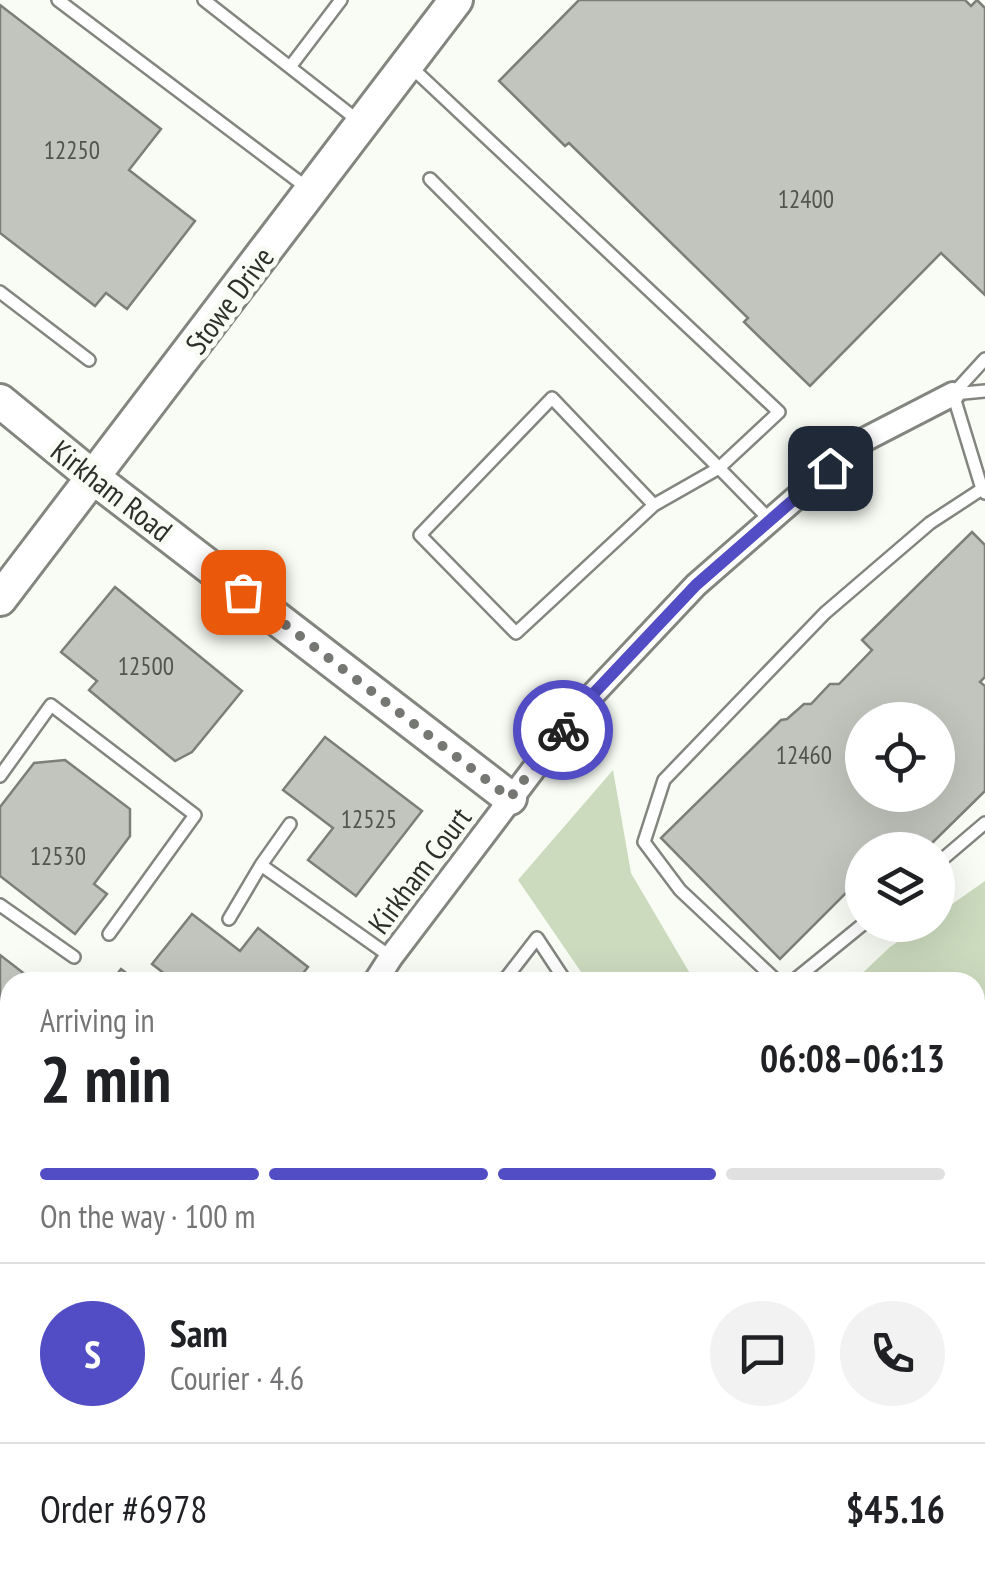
<!DOCTYPE html>
<html lang="en">
<head>
<meta charset="utf-8">
<style>
	body { margin:0; font-family:"PT Sans Narrow",sans-serif; background:#f2f2f2; color:#202124; height:100vh; display:flex; flex-direction:column; font-size:38px; white-space:nowrap }
	* { box-sizing:border-box; margin:0 }
	p { font-size:32px; color:#757577 }
	.icon { flex:none; width:55px; height:55px; fill:none; stroke:currentColor; stroke-width:2; stroke-linecap:round; stroke-linejoin:round }
	.map { position:relative; flex:1; overflow:hidden }
	.sheet { position:absolute; left:0px; top:972px; width:985px; height:622px; display:flex; flex-direction:column; background:#fff; border-radius:30px 30px 0 0; box-shadow:0 10px 40px #0002 }
	.sheet>* { flex:none }
	.fabs { position:absolute; left:845px; top:702px; display:grid; gap:20px }
	.fabs a { display:grid; place-items:center; width:110px; height:110px; border-radius:50%; background:#fff; box-shadow:0 10px 40px #0002; font-size:50px }
	.pin { position:absolute; display:grid; place-items:center; width:85px; height:85px; color:#fff; margin:-42px; border-radius:20px; box-shadow:0 5px 15px #0006 }
	.courier { position:absolute; display:grid; place-items:center; width:100px; height:100px; margin:-50px; border:8px solid #524dc4; border-radius:50%; background:#fff; color:#222; box-shadow:0 2px 12px #0007 }
	.headline em { font-style:normal; font-weight:600 }
	.headline div { display:flex; flex-direction:column-reverse }
	.headline { display:flex; align-items:center; justify-content:space-between; height:170px; padding:0 40px }
	h1 { font-size:65px; font-weight:600; line-height:75px }
	.bar { display:grid; grid-template-columns:repeat(4,1fr); gap:15px 10px; align-content:center; height:120px; padding:0 40px }
	.bar i { height:12px; border-radius:8px; background:#e0e0e0 }
	.bar .current { background:#524dc4 }
	.bar p { grid-column:span 4 }
	.line { display:flex; align-items:center; gap:25px; padding:0 40px; border-top:2px solid #e0e0e0 }
	.line div { flex:1 }
	.round { display:grid; place-items:center; flex:none; width:105px; height:105px; border-radius:52px; background:#f2f2f2 }
	.map>svg:first-child { display:block }
	.green { fill:#ccdbbe }
	.building { fill:#c1c5bd; stroke:#7b7f78; stroke-width:2.5; fill-rule:evenodd }
	.lines { fill:none; stroke-linecap:round; stroke-linejoin:round }
	.lane-casing { stroke:#83867f; stroke-width:16 }
	.street-casing { stroke:#83867f; stroke-width:28 }
	.secondary-casing { stroke:#83867f; stroke-width:38 }
	.lane { stroke:#fff; stroke-width:11 }
	.street { stroke:#fff; stroke-width:22 }
	.secondary { stroke:#fff; stroke-width:32 }
	.done { stroke:#757772; stroke-width:10; stroke-dasharray:0 18 }
	.route { stroke:#524dc4; stroke-width:12 }
	.labels { text-anchor:middle; dominant-baseline:central; stroke-width:10; stroke-linejoin:round; paint-order:stroke }
	.number-label { font-size:25px; fill:#535450 }
	.street-label { font-size:30px; fill:#2e2f2c; stroke:#f8fcf4 }
</style>
</head>
<body>
<div class="map">
<svg width="985" height="1594" viewBox="0 0 985 1594">
	<rect width="100%" height="100%" fill="#f8fcf4"/>
	<!-- green -->
	<path class="green" d="M613,770L631,873L695,982H588L518,880Z
		M985,881V1459L975,1458V982H853L890,947L922,925H938V914Z
		M985,1491V1594H726L749,1585H975V1495Z"/>
	<!-- building -->
	<path class="building" d="M579,0H965L971,6L977,0L985,8V295L941,253L810,386L744,322L748,318L569,143L565,146L499,81Z
		M0,5L161,129L129,170L195,221L127,309L106,293L95,306L0,233Z
		M972,532L985,545V677L980,682L985,686V791L925,850H862V877L780,959L661,838L781,720L787,719L804,704H811L830,684H839L872,650L862,640ZM862,720H938V795H862Z
		M115,587L242,691L192,752L175,761L89,690L97,681L61,652Z
		M325,737L422,811L356,896L308,860L333,828L283,790Z
		M65,760L130,809V836L94,884L107,894L75,934L0,876V807L34,763Z
		M192,914L240,951L258,928L308,967L296,982H175L152,964Z
		M0,955L35,982H10V1087L0,1079Z
		M121,969L138,982H111Z
		M0,1079L10,1087V1113L0,1126Z
		M0,1194L10,1201V1278L0,1270Z
		M0,1448L10,1465V1535L0,1541Z
		M74,1585H249L255,1594H59Z
		M534,1585H649L634,1594H519Z"/>
	<g class="lines">
		<!-- lane casing -->
		<g class="lane-casing">
			<path id="lane" d="M58,0L310,190
				M204,0L360,122
				M409,65L779,412L719,468L430,179
				M290,67L341,0
				M0,292L89,360
				M953,394L982,489L985,493
				M953,394L985,359
				M953,394L985,391
				M654,505L552,398L420,535L516,633L654,505L719,468L770,520
				M0,776L51,705L195,815L109,934
				M938,863L985,823
				M261,865L290,824
				M0,905L74,957
				M229,919L261,865L391,957
				M503,982L537,938L566,982
				M778,982L680,890L644,842L664,780L825,613L930,523L982,489
				M792,982L862,925
				M0,1339L10,1342
				M0,1363L10,1398
				M285,1585L290,1594
				M0,1590L10,1584
				M424,1594L439,1585"/>
		</g>
		<!-- street casing -->
		<g class="street-casing">
			<path id="street" d="M375,982L391,957L580,708L696,585L860,442L953,394"/>
		</g>
		<!-- secondary casing -->
		<g class="secondary-casing">
			<path id="secondary" d="M0,401L94,478L510,798
				M0,599L456,0"/>
		</g>
		<!-- lane -->
		<use href="#lane" class="lane"/>
		<!-- street -->
		<use href="#street" class="street"/>
		<!-- secondary -->
		<use href="#secondary" class="secondary"/>
	</g>
	<g class="lines">
		<!-- done -->
		<path class="done" d="M243,592L510,798L563,730"/>
		<!-- route -->
		<path class="route" d="M563,730L580,708L696,585L830,468"/>
	</g>
	<g class="labels">
		<!-- number labels -->
		<g class="number-label">
			<text x="72" y="150">12250</text>
			<text x="806" y="199">12400</text>
			<text x="146" y="666">12500</text>
			<text x="804" y="755">12460</text>
			<text x="369" y="819">12525</text>
			<text x="58" y="856">12530</text>
		</g>
		<!-- street labels -->
		<g class="street-label">
			<text transform="translate(229 300) rotate(-53)">Stowe Drive</text>
			<text transform="translate(112 490) rotate(38)">Kirkham Road</text>
			<text transform="translate(419 870) rotate(-53)">Kirkham Court</text>
		</g>
	</g>
</svg>
<div class="fabs">
<a><svg class="icon" aria-label="locate" viewBox="0 0 24 24"><circle cx="12" cy="12" r="6"/><path d="M12 2v4M12 18v4M2 12h4M18 12h4"/></svg></a>
<a><svg class="icon" aria-label="layers" viewBox="0 0 24 24"><path d="M12 4l9 5-9 5-9-5zM3 14l9 5 9-5"/></svg></a>
</div>
<div class="pin" style="left:243px;top:592px;background:#ea580c"><svg class="icon" aria-label="bag" viewBox="0 0 24 24"><path d="M5 8h14l-1 12H6zM9 8a3 3 0 0 1 6 0"/></svg></div>
<div class="pin" style="left:830px;top:468px;background:#1f2937"><svg class="icon" aria-label="home" viewBox="0 0 24 24"><path d="M3 11l9-7 9 7M6 9v11h12V9"/></svg></div>
<div class="courier" style="left:563px;top:730px"><svg class="icon" aria-label="bike" viewBox="0 0 24 24"><circle cx="6" cy="16" r="4"/><circle cx="18" cy="16" r="4"/><path d="M6 16l4-8h5l3 8M10 8l3 8H6M13 5h3"/></svg></div>
<section class="sheet">
<div class="headline"><div><h1>2 min</h1><p>Arriving in</p></div><em>06:08–06:13</em></div>
<div class="bar"><i class="current"></i><i class="current"></i><i class="current"></i><i></i><p>On the way · 100 m</p></div>
<div class="line" style="height:180px"><b class="round" style="background:#524dc4;color:#fff">S</b><div><b>Sam</b><p>Courier · 4.6</p></div><a class="round"><svg class="icon" aria-label="chat" viewBox="0 0 24 24"><path d="M4 5h16v11H9l-5 4z"/></svg></a><a class="round"><svg class="icon" aria-label="phone" viewBox="0 0 24 24"><path d="M5 4h4l2 5-3 2q2 4 5 5l2-3 5 2v4C11 20 4 13 5 4z"/></svg></a></div>
<div class="line" style="height:130px"><div>Order #6978</div><b>$45.16</b></div>
</section>
</div>
</body>
</html>
